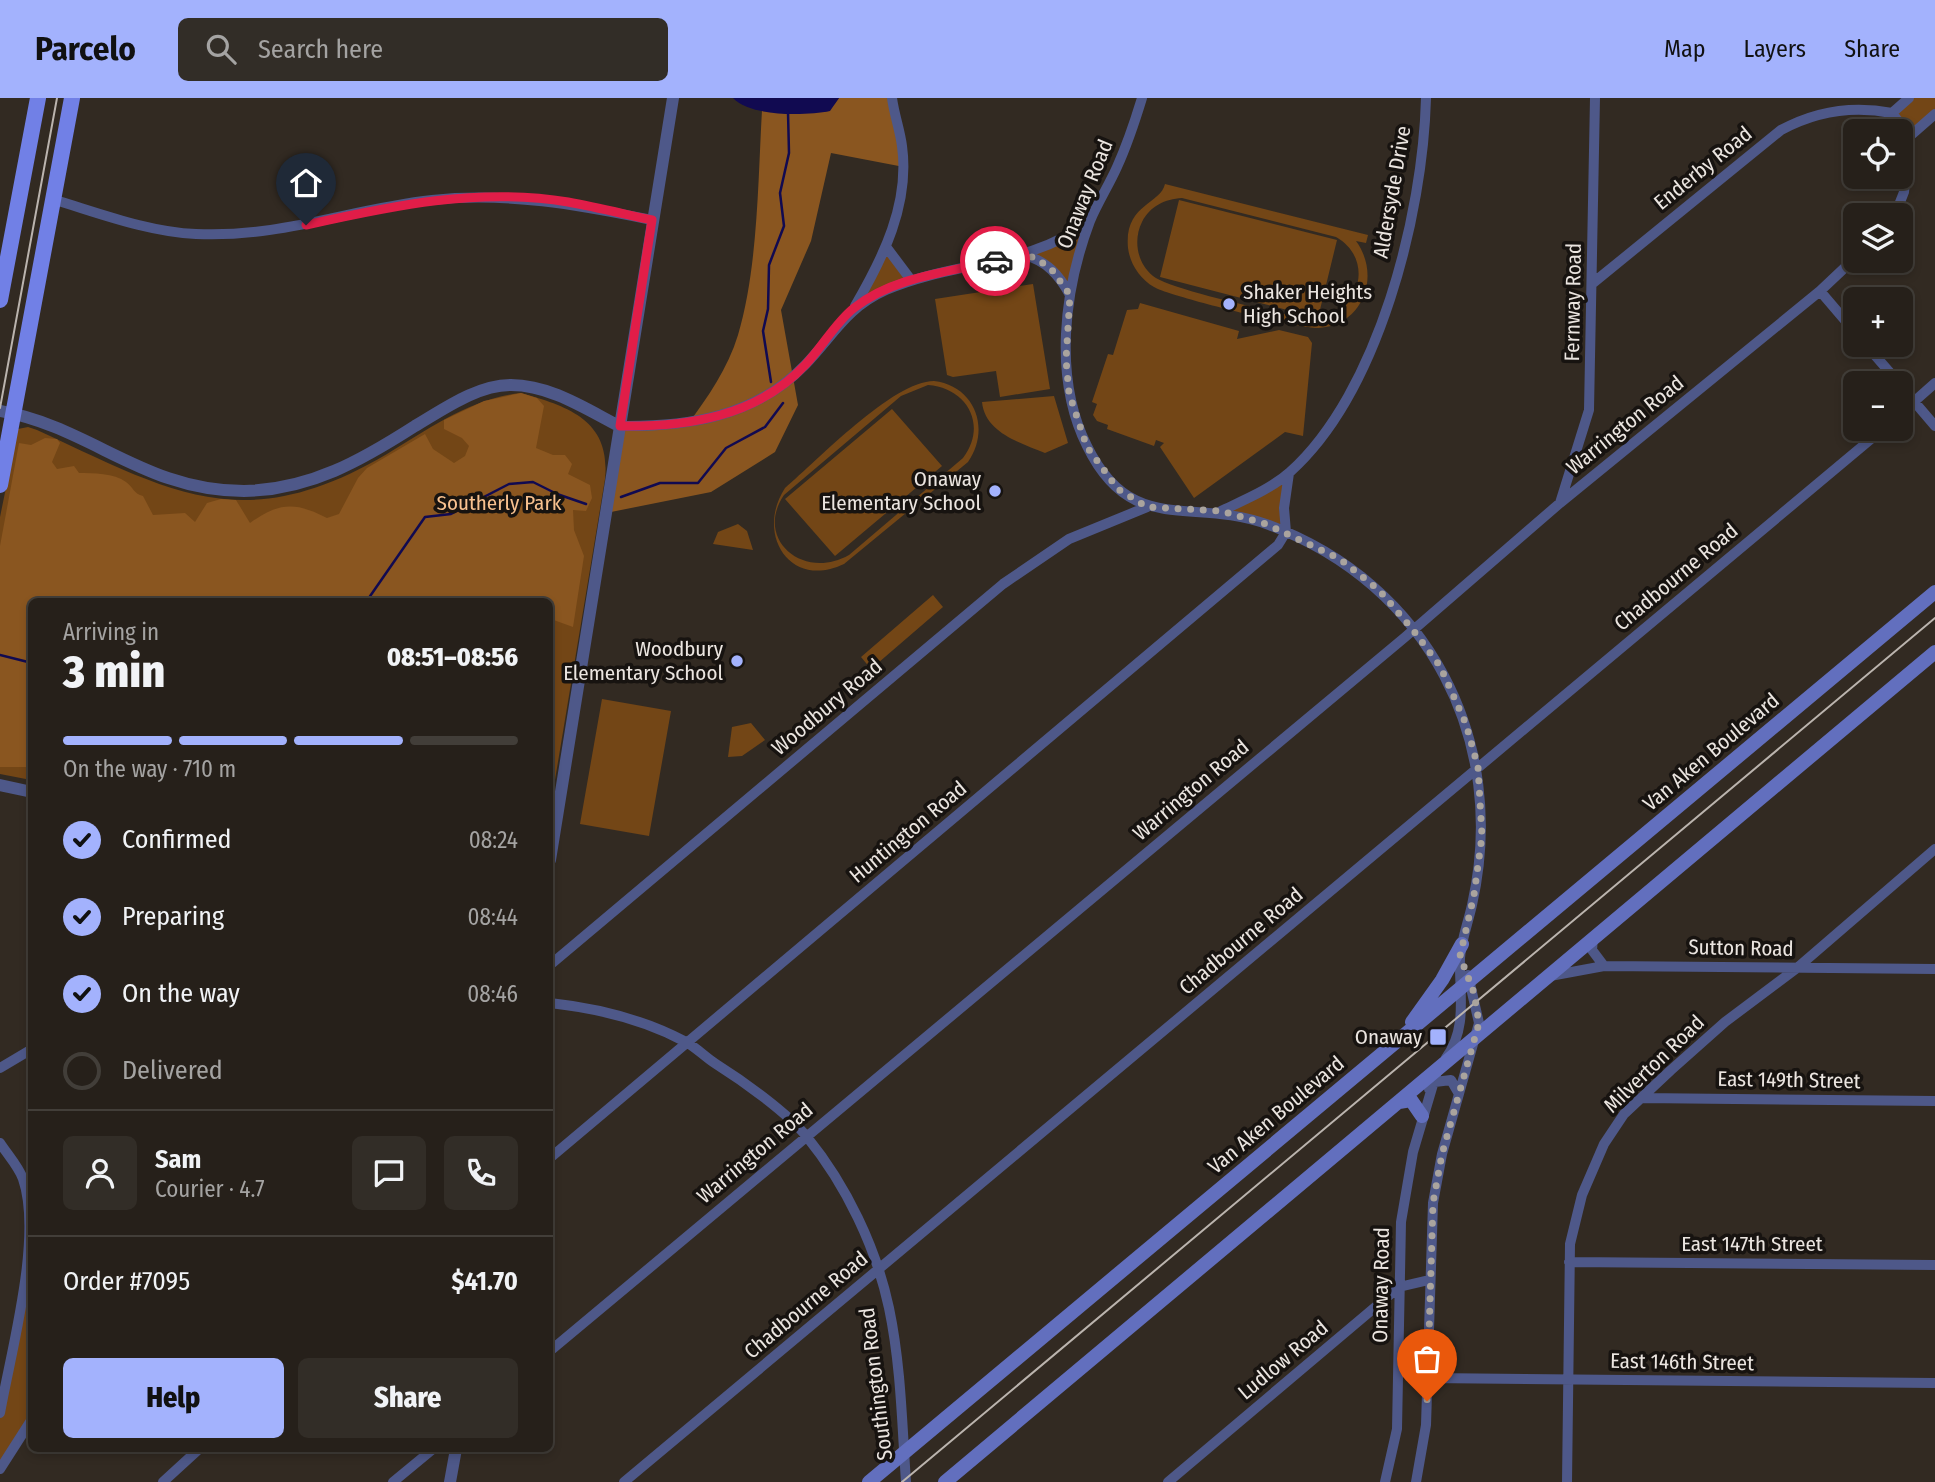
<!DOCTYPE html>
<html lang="en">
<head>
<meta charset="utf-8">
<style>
	body { margin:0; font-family:"Fira Sans Condensed",sans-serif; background:#322d27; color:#f1f3f6; height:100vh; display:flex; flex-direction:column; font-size:26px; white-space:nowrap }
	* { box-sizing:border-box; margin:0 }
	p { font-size:23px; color:#a4a3a2 }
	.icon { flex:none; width:38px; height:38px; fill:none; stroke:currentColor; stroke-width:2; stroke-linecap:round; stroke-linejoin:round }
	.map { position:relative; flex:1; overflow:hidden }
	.panel { position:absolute; left:28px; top:500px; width:525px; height:854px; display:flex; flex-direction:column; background:#26201a; border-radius:10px; box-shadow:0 4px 10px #0003,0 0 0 2px #423e39 }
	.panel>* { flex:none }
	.controls { position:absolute; left:1843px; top:21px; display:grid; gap:14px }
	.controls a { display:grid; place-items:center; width:70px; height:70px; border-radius:10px; background:#26201a; box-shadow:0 4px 10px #0003,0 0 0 2px #423e39; font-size:35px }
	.pin { position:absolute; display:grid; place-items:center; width:60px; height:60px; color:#fff; margin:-72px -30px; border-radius:50% 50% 50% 0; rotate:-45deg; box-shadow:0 0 7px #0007 }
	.pin .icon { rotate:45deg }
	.courier { position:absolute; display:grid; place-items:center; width:70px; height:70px; margin:-35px; border:5px solid #e11d48; border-radius:50%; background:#fff; color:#222; box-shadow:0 2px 9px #0007 }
	.overview em { font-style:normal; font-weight:800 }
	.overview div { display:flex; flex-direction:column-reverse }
	.overview { display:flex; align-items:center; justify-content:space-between; height:119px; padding:0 35px }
	h1 { font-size:46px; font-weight:800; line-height:52px }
	.bar { display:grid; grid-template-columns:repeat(4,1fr); gap:10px 7px; align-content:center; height:84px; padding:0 35px }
	.bar i { height:9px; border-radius:5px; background:#423e39 }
	.bar .current { background:#a3b2fd }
	.bar p { grid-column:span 4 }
	.line { display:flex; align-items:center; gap:18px; padding:0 35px; border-top:2px solid #423e39 }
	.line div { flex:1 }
	.round { display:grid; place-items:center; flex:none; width:74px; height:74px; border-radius:10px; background:#322d27 }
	ol { padding:0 35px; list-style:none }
	li { display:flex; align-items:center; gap:21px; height:77px }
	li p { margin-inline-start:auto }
	li .icon { padding:7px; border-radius:50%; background:#a3b2fd; color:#111; stroke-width:4 }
	li:last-child { color:#a4a3a2 }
	li i { width:38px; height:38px; border:4px solid #423e39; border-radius:50% }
	.action { display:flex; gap:14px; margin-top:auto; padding:14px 35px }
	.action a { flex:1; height:80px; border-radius:10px; background:#a3b2fd; color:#111; font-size:28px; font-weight:800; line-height:80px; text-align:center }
	.action a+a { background:#322d27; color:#f1f3f6 }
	header { display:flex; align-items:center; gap:42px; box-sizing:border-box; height:98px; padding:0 35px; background:#a3b2fd; color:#111 }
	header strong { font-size:33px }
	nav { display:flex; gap:38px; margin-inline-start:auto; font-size:24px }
	.search { width:490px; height:63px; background:#322d27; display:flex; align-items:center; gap:18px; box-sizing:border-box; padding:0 24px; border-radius:10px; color:#a4a3a2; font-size:26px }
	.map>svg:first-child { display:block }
	.green { fill:#734616; fill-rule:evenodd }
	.forest { fill:#8a5620 }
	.water { fill:#110a51 }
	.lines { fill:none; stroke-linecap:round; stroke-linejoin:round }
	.stream { stroke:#110a51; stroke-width:2.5 }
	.minor { stroke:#4e5889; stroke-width:10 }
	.tertiary { stroke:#4e5889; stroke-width:12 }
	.secondary { stroke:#626fbe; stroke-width:14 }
	.primary { stroke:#7180e6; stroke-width:16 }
	.tram { stroke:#bbb4ae; stroke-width:2 }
	.done { stroke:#aaa49e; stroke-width:7; stroke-dasharray:0 12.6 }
	.route { stroke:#e11d48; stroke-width:9 }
	.poi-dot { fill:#a3b2fd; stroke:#171310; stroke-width:2.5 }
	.labels { text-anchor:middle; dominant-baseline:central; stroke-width:7; stroke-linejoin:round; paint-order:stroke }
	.street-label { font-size:21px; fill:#ebe5e0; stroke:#171310 }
	.poi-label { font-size:21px; fill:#ebe5e0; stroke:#171310; text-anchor:end }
	.park-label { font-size:21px; fill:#f8c18f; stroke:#171310 }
</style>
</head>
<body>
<header>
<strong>Parcelo</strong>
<div class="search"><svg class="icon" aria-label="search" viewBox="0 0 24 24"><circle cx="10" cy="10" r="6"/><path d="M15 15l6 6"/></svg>Search here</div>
<nav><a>Map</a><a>Layers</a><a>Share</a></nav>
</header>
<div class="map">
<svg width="1935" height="1384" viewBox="0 0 1935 1384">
	<rect width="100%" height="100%" fill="#322a22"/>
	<!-- green -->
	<path class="green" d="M1909,0H1935V16L1910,38L1892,15Z
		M1165,86L1368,137L1366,145L1356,143C1381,177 1364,227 1319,230C1302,231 1168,198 1154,189C1140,181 1130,166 1128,150C1124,106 1160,107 1165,86ZM1182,100L1336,139C1378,163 1357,222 1310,221C1283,216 1170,192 1153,178C1137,165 1133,142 1142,124C1150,108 1165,101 1182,100Z
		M1179,102L1337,142L1318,220L1160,179Z
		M1090,123L1070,197L1061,181L1023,157Z
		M887,150L911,182L853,210Z
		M1033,186L1050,291L1000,299L996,273L953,279L947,277L935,201Z
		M1140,205L1239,233L1237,241L1279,232L1308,239L1312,245L1303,338L1285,334L1194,400L1160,349L1164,345L1156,342L1154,348L1107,331L1108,327L1097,323L1093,317L1097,306L1092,304L1108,256L1113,257L1127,212L1138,211Z
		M934,283C975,288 991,331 968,364L844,466C790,492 755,436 785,390C818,362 893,283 934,283ZM928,287C967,290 988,327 963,360L849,457C803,483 754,441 784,397L901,298Z
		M521,295C570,309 611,323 605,381L551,706L550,504H32L31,682L0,676V419L18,331L28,329L37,332C173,395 244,440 387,356C429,331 471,300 521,295Z
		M1054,298L1068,345L1045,355C1021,345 985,335 982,304Z
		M892,311L942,368L835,458L785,401Z
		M1289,375L1286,434L1221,413Z
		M738,426L747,433L753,452L713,446L718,434Z
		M933,497L943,509L871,571L861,559Z
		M602,601L671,613L649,738L580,726Z
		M751,625L765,642L742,658L728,659L732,629Z
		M23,1080L32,1085L31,1321L0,1371V1315L28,1160Z"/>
	<!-- forest -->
	<path class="forest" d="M839,0H892L904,69L831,55L811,143L781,212L798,307L775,354L711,394L606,415L619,328L688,326C708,299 728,270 738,237C758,170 758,82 762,12L788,16L829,13Z
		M521,295L537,300L544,308L536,350L553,357H565L572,366L568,376L590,387L592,400L586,413L573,412L574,432L584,458L573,529L551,521L550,524V504H32L31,669H0V448L19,345L31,347L45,340L57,341L60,345L52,364L57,371L74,368L79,375C93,375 114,375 126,384C133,389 134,396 143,398L153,417L185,415L195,424L207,405L221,401L236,402L250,425C279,404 296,404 327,420L339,416L358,380L367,370L425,336L433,351L454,365L465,358L469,348L462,340L444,331V322L484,303Z"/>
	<!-- water -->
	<path class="water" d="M733,0H839L830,13C805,18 751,19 733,0Z"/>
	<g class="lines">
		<!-- stream -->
		<path class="stream" d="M771,284L763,233L768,211L769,167L784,128L780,95L789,55L788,14
			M621,399L660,385H698L726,350L765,329L783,305
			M366,504L425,419L451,416L509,386L533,384L557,396L586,406
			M0,557L32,565"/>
		<!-- minor -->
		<path class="minor" d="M1142,0C1135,23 1127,47 1117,69C1109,87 1098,104 1090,123C1064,192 1053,280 1087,348C1132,440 1192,398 1269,427C1428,486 1509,643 1472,807C1468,825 1461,843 1460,860C1459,896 1468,929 1446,960
			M1892,15L1910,38L1904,94L1895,117
			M1892,15L1909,0
			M1910,38L1935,16
			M52,101C99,115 148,134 196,136C282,140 349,111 432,102C507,94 578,107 652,122
			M887,150L911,182
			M1024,157C1047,163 1059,177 1070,197
			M1593,185L1781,32C1816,13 1852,7 1892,15
			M1820,193L1855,234
			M855,208C883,160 910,106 902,48C900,32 894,16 892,0
			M1866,247L1899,285
			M1900,287L1935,328
			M1900,316L1935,285
			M619,328C687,329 755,319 805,267C834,237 846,210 886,192C953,163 1030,169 1090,123
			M1560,405L1589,312L1595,0
			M1221,413C1244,402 1271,391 1290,374C1379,294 1423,116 1426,0
			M1286,434L1284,410L1289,375
			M1593,839L1592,852L1604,868
			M550,867L1003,486L1069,441L1147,409
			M1550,878L1604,868L1935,871
			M550,905C596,910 645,922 686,944C697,950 706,960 716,966C743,983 788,1015 807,1039C846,1087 876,1149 889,1210C901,1267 902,1326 906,1384
			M0,970L32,951
			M1429,991L1435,984L1451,982L1459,996
			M1642,1000L1935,1003
			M0,1045C7,1056 19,1069 23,1081C43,1139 11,1253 0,1315
			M550,1060L1278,447L1286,434
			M1569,1164L1935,1167
			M550,1253L1404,540L1560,405L1820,193L1855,160
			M1429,1280L1935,1285
			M0,1371L32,1321
			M163,1384L199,1351
			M393,1384L433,1351
			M624,1384L1883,331
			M1168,1384L1399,1189L1429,1182
			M1385,1384L1397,1331L1401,1124L1413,1054L1437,973
			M1416,1384L1426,1327L1433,1105L1442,1056L1479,925L1468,877
			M1567,1384L1570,1146L1582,1097L1604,1046L1624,1016L1671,972L1725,924L1797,870L1935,751"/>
		<!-- tertiary -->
		<path class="tertiary" d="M0,313C91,329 144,393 244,393C310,392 362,362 415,328C444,311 477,287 511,287C550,287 586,311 619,328
			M0,687L32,694
			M550,762L673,0
			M450,1384L456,1351"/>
		<!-- secondary -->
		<path class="secondary" d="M1412,924L1442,882L1462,846
			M1399,1004L1411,1002L1422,1018
			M869,1384L1935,494
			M945,1384L1935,554"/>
		<!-- primary -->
		<path class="primary" d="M0,202L38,0
			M0,387L72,0"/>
		<!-- tram -->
		<path class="tram" d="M0,310L57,0
			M902,1384L1935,520"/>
	</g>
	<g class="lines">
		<!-- done -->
		<path class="done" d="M995,163L1023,157L1036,160L1052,172L1070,197L1066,262L1069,295L1087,349L1118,391L1147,409L1221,413L1266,426L1340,461L1379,492L1413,532L1440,568L1466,626L1478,669L1482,738L1474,797L1460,858L1474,895L1479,925L1442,1056L1433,1105L1427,1303"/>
		<!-- route -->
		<path class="route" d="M306,127C391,108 479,89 568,104C596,109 624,116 652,122L620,328C687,329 757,319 806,266C822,249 836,224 854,210C893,179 948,174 995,163"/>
	</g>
	<!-- markers -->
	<g class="poi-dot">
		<circle cx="1229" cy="206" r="7"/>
		<circle cx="995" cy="393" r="7"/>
		<circle cx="737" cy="563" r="7"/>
		<rect x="1429" y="930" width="18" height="18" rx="3.5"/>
	</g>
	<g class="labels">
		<!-- street labels -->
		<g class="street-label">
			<text transform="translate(1703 70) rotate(-39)">Enderby Road</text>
			<text transform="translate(1392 94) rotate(-80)">Aldersyde Drive</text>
			<text transform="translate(1085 96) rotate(-68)">Onaway Road</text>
			<text transform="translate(1573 204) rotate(-89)">Fernway Road</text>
			<text transform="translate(1625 327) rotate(-39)">Warrington Road</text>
			<text transform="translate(1676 479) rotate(-40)">Chadbourne Road</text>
			<text transform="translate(827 609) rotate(-40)">Woodbury Road</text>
			<text transform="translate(1711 654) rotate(-40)">Van Aken Boulevard</text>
			<text transform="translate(1191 692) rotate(-40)">Warrington Road</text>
			<text transform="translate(908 734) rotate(-40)">Huntington Road</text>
			<text transform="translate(1241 843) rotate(-40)">Chadbourne Road</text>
			<text transform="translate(1741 850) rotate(1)">Sutton Road</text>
			<text transform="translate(1654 966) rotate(-44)">Milverton Road</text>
			<text transform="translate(1789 982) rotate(1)">East 149th Street</text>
			<text transform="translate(1276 1017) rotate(-40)">Van Aken Boulevard</text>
			<text transform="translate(755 1055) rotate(-40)">Warrington Road</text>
			<text x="1752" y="1146">East 147th Street</text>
			<text transform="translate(1381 1187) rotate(-89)">Onaway Road</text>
			<text transform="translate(806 1207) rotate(-40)">Chadbourne Road</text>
			<text transform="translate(1283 1262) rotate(-40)">Ludlow Road</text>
			<text transform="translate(1682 1264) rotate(1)">East 146th Street</text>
			<text transform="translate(876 1286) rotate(-97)">Southington Road</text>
		</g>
		<!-- poi labels -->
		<g class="poi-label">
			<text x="1243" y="194" text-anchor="start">Shaker Heights<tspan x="1243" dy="24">High School</tspan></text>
			<text x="981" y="381">Onaway<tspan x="981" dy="24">Elementary School</tspan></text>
			<text x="723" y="551">Woodbury<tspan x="723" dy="24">Elementary School</tspan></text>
			<text x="1422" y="939">Onaway</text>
		</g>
		<!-- park labels -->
		<g class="park-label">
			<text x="499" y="405">Southerly Park</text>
		</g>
	</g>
</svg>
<div class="controls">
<a><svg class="icon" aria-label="locate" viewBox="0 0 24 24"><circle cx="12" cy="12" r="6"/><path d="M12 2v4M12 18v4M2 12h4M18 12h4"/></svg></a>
<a><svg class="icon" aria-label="layers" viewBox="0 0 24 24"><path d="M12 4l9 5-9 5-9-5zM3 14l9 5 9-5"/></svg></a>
<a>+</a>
<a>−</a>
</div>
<div class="pin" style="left:1427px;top:1303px;background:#ea580c"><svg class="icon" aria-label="bag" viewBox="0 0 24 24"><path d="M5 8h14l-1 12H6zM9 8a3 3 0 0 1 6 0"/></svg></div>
<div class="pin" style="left:306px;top:127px;background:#1f2937"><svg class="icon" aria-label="home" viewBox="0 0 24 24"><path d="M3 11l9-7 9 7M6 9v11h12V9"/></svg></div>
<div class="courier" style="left:995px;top:163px"><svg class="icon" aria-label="car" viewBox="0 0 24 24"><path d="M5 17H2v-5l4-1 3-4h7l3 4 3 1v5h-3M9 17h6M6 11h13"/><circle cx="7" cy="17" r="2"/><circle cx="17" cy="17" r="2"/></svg></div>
<section class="panel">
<div class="overview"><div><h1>3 min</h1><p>Arriving in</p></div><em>08:51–08:56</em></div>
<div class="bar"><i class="current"></i><i class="current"></i><i class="current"></i><i></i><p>On the way · 710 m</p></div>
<ol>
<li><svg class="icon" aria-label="check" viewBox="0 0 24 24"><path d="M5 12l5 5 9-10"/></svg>Confirmed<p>08:24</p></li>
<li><svg class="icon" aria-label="check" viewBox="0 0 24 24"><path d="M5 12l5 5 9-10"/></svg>Preparing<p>08:44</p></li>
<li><svg class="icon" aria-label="check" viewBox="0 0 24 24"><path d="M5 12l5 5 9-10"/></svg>On the way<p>08:46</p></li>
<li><i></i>Delivered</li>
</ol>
<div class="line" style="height:126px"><a class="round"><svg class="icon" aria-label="person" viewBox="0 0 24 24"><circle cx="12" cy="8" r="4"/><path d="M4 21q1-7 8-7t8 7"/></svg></a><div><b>Sam</b><p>Courier · 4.7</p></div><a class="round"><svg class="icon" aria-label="chat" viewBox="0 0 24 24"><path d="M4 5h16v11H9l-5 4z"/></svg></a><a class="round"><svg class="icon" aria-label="phone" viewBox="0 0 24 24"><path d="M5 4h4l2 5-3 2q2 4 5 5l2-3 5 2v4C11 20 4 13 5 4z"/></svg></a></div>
<div class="line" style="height:91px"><div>Order #7095</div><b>$41.70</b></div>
<div class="action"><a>Help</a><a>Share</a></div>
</section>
</div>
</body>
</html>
